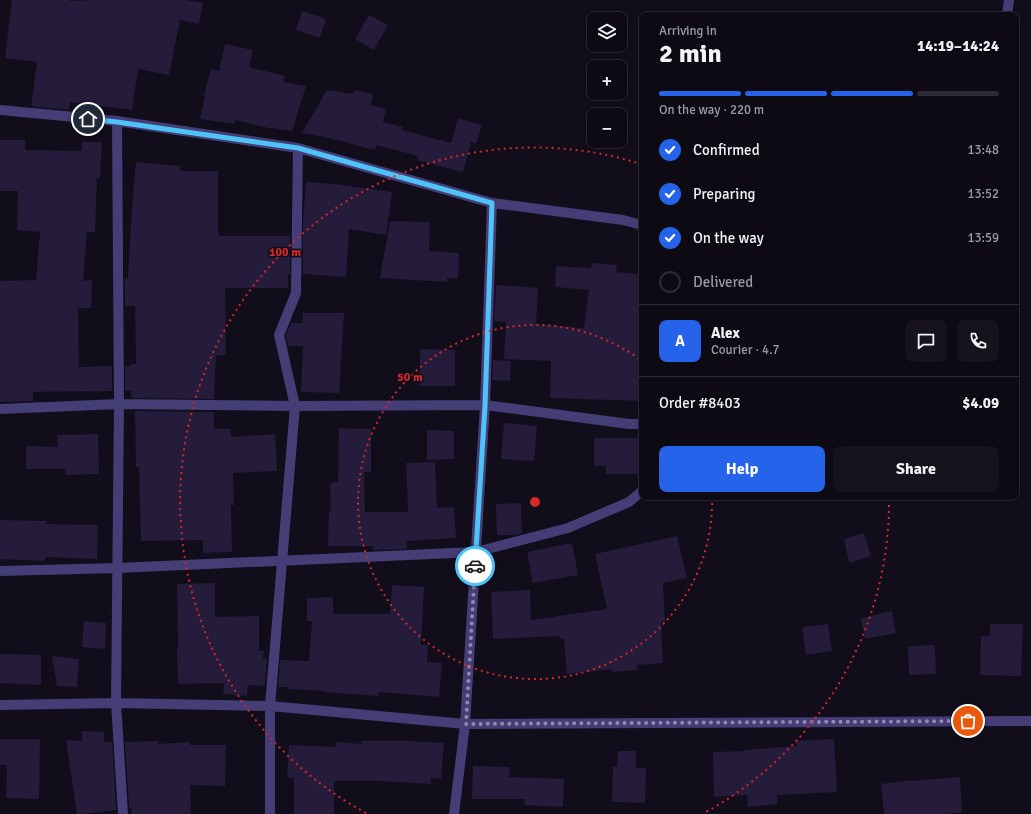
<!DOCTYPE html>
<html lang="en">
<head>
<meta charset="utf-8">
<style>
	body { margin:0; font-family:Signika,sans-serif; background:#16131d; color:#f1f3f6; height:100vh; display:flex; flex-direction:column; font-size:15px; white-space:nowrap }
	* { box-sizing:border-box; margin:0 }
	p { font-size:13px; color:#9a9aa0 }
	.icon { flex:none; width:22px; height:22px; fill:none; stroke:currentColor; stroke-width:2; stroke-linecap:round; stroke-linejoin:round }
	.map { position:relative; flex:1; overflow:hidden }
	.side { position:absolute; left:639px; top:12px; width:380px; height:488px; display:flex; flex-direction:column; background:#0d0a14; border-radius:8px; box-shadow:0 1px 3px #0004,0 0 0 1px #2d2b34 }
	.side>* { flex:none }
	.buttons { position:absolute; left:587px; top:12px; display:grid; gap:8px }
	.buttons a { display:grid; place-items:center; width:40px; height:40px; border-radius:8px; background:#0d0a14; box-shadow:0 1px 3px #0004,0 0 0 1px #2d2b34; font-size:20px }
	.pin { position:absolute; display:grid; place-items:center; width:34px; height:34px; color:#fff; margin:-17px; border:2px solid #fff; border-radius:50%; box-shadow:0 1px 4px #0007 }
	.courier { position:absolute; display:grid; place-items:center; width:40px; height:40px; margin:-20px; border:3px solid #4fc3f7; border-radius:50%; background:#fff; color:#222; box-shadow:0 1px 5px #0007 }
	.headline em { font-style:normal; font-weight:700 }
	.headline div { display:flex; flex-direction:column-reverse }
	.headline { display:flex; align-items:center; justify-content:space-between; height:68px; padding:0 20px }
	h1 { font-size:26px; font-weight:700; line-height:30px }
	.bar { display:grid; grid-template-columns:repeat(4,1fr); gap:6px 4px; align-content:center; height:48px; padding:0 20px }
	.bar i { height:5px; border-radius:3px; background:#2d2b34 }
	.bar .on { background:#2563eb }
	.bar p { grid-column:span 4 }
	.line { display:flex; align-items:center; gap:10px; padding:0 20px; border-top:1px solid #2d2b34 }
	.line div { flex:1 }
	.round { display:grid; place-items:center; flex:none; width:42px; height:42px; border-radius:8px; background:#16131d }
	ol { padding:0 20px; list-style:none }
	li { display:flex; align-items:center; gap:12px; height:44px }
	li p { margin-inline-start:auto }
	li .icon { padding:4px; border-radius:50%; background:#2563eb; color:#fff; stroke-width:4 }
	li:last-child { color:#9a9aa0 }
	li i { width:22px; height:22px; border:2px solid #2d2b34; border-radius:50% }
	.primary-button { display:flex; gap:8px; margin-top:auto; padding:8px 20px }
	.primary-button a { flex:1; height:46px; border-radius:8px; background:#2563eb; color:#fff; font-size:16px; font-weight:700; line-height:46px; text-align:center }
	.primary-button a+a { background:#16131d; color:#f1f3f6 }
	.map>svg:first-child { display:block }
	.building { fill:#251b3a }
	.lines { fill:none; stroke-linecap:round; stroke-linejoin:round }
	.minor { stroke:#453d76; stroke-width:10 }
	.done { stroke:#928aac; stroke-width:4; stroke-dasharray:0 7.2 }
	.route { stroke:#4fc3f7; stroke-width:5 }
	.ring { fill:none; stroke:#d62828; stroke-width:2; stroke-dasharray:2 4 }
	.centre { fill:#d62828; stroke:#110d1b; stroke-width:2 }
	.ring-label { font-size:12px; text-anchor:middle; font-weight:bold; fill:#d62828; stroke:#110d1b; stroke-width:3; stroke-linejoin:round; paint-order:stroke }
</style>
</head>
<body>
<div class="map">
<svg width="1031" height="814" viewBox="0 0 1031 814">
	<rect width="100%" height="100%" fill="#110d1b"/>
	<!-- building -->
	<path class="building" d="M12,0H70V1L97,0H185L203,3L199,24L180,20L169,75L138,69L132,110L70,102L69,110L31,106L37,62L5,58Z
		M302,11L326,19L320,38L296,30Z
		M369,15L388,25L374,50L355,39Z
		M225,44L253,50L249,67L285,76L283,82L306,86L292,131L272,128V129L236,120L235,124L200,119L205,96L204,95L211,69L219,71Z
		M327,90L353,94L354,90L373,94L371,105L386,109L383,122L403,127L402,130L451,143L458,118L482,125L476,144L471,142L463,172L417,160L418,156L377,145L375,150L325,137L302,133Z
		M0,140H25V150L82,151V142H102L100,178H97L95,232H87L83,281L92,280L91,308H78L79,367L112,366V391L33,392V401L0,402V281L36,280L40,232L17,230L18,191H0Z
		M136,162L180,166V171H218V233H219V236H290V274H288V288H225L226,355H216L214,399L131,398V391H125V366H131V364H136L135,306H125V279L128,278L132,207Z
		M306,182L335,184L392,192L386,235L349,229L346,277L303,274V222Z
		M390,221L430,222L429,251L459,253L458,279L447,278V282L380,278Z
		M592,263L617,265L616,272L642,274V401L550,398L551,361L504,359L506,322L494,321L496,285L538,288L536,324L584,328L589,290L555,287L556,266L591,268Z
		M303,313H344L339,393L301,392L303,346H288L286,335L291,323H303Z
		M420,349L455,350V386H420Z
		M493,360L511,361L510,381L492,380Z
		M135,411L214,412V429H231V437L275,434L277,471L233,473L234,505H231L232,552L203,553V540L141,541L139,467H136Z
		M504,423L537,426L534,461L501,459Z
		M339,428L371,429V472H364L365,512H408L406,463L435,462L437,508L454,507L456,538L407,541V549L373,550V546H328L329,511H331L330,483L338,482Z
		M427,430L454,431V459L427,460Z
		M98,434L99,474L65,475V469H26V446L58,447L57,435Z
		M594,438H640V474H606V466H594Z
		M521,503L522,533L517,535H497L496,504Z
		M0,520L46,521V524L98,525L97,559L45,557V561L0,559Z
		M864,533L871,556L849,563L844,539Z
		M677,536L687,578L663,583L665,622H661L663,663L637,665V670L612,672V669L567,674L564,639H560V636L493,639L491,592L530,590L531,620L607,609L595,554Z
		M572,543L578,575L533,583L527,552Z
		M215,583V617L259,616V651H264L263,659H267L265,686L248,685L247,696L223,694L224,683L178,684L177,648H178L177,584Z
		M392,585L424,587L421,645H428L427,662L442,663L439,697L379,692L378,696L325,692V691L289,689V687H278L280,660L309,661L312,621H307V598L333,597V614H390Z
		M892,611L896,633L865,639L861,618Z
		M84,621L106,623L105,649L82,647Z
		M828,624L832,651L806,655L802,627Z
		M990,624H1023L1021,676L980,675L981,636H990Z
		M935,645L936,674L909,675L908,646Z
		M0,654L41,655V685L0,683Z
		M52,656L79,659L77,687L57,686Z
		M82,731L104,732V742H112L116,810L84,814H77L66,740L82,741Z
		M0,739H40L39,799L6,798L7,765H0Z
		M834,739L837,792L777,795V804L748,807L747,795L714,797L713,752L744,751V750L797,746L796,741Z
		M158,741V744L190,742V745H226L225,786L190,785L191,814H132L131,808H129L125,742Z
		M361,741H410L444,743L441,779L431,778V784L379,781H334V814H294V778H287L289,745L336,747V742L361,744Z
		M618,751H636V768H646L645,803L612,802L613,767H617Z
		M473,766L510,767L509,777L564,779L563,807L524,805L525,799H472Z
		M960,777L962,812L946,814H884L881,784L912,780V781Z"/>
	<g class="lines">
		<!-- minor -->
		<path class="minor" d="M1007,15L1009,0
			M0,110L117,121L298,148L492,203L485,405L465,724L454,814
			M117,121L119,404L116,703L123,814
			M492,203L623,220L642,225
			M0,409L119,404L295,406L485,405L629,424H642
			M0,571L118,568L476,552L568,528L629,502L642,491
			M0,705L116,703L270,706L465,724L1031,721
			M270,814V706L295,406L279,335L296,293L298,148"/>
	</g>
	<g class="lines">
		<!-- done -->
		<path class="done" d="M475,566L466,724L968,721"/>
		<!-- route -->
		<path class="route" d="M88,119L117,122L298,148L492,203L485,406L475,566"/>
	</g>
	<!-- distance rings -->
	<g class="ring">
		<path d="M712 497A177 177 0 1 1 642 361"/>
		<path d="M366 813A354 354 0 0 1 641 164M889 499A354 354 0 0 1 704 813"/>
	</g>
	<circle cx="535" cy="502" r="6" class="centre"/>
	<g class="ring-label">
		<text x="285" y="256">100 m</text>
		<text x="410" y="381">50 m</text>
	</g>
</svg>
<div class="buttons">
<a><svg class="icon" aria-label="layers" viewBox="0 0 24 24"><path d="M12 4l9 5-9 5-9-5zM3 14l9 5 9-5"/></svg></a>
<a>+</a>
<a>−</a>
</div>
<div class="pin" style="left:968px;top:721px;background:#ea580c"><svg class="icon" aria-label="bag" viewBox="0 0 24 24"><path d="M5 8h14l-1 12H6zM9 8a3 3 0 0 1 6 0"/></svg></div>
<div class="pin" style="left:88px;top:119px;background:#1f2937"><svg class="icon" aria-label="home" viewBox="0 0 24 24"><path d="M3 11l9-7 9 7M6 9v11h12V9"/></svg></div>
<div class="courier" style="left:475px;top:566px"><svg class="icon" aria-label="car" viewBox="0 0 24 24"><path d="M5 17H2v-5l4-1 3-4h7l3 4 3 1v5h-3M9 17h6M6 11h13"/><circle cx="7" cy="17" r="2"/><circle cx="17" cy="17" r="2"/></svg></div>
<section class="side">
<div class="headline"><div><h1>2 min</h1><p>Arriving in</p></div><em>14:19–14:24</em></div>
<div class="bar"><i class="on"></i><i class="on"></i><i class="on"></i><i></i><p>On the way · 220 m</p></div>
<ol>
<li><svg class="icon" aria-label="check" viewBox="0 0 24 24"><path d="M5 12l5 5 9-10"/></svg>Confirmed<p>13:48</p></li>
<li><svg class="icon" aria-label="check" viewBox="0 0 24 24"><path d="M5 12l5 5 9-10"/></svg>Preparing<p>13:52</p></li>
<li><svg class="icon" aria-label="check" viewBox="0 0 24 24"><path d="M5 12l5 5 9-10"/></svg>On the way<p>13:59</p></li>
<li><i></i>Delivered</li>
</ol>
<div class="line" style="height:72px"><b class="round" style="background:#2563eb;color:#fff">A</b><div><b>Alex</b><p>Courier · 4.7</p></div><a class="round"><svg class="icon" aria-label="chat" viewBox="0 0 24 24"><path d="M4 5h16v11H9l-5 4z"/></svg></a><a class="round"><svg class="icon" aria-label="phone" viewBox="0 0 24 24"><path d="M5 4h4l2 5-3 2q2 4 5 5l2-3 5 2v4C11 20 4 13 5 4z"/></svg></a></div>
<div class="line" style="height:52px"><div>Order #8403</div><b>$4.09</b></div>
<div class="primary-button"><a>Help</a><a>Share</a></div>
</section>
</div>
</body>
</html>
